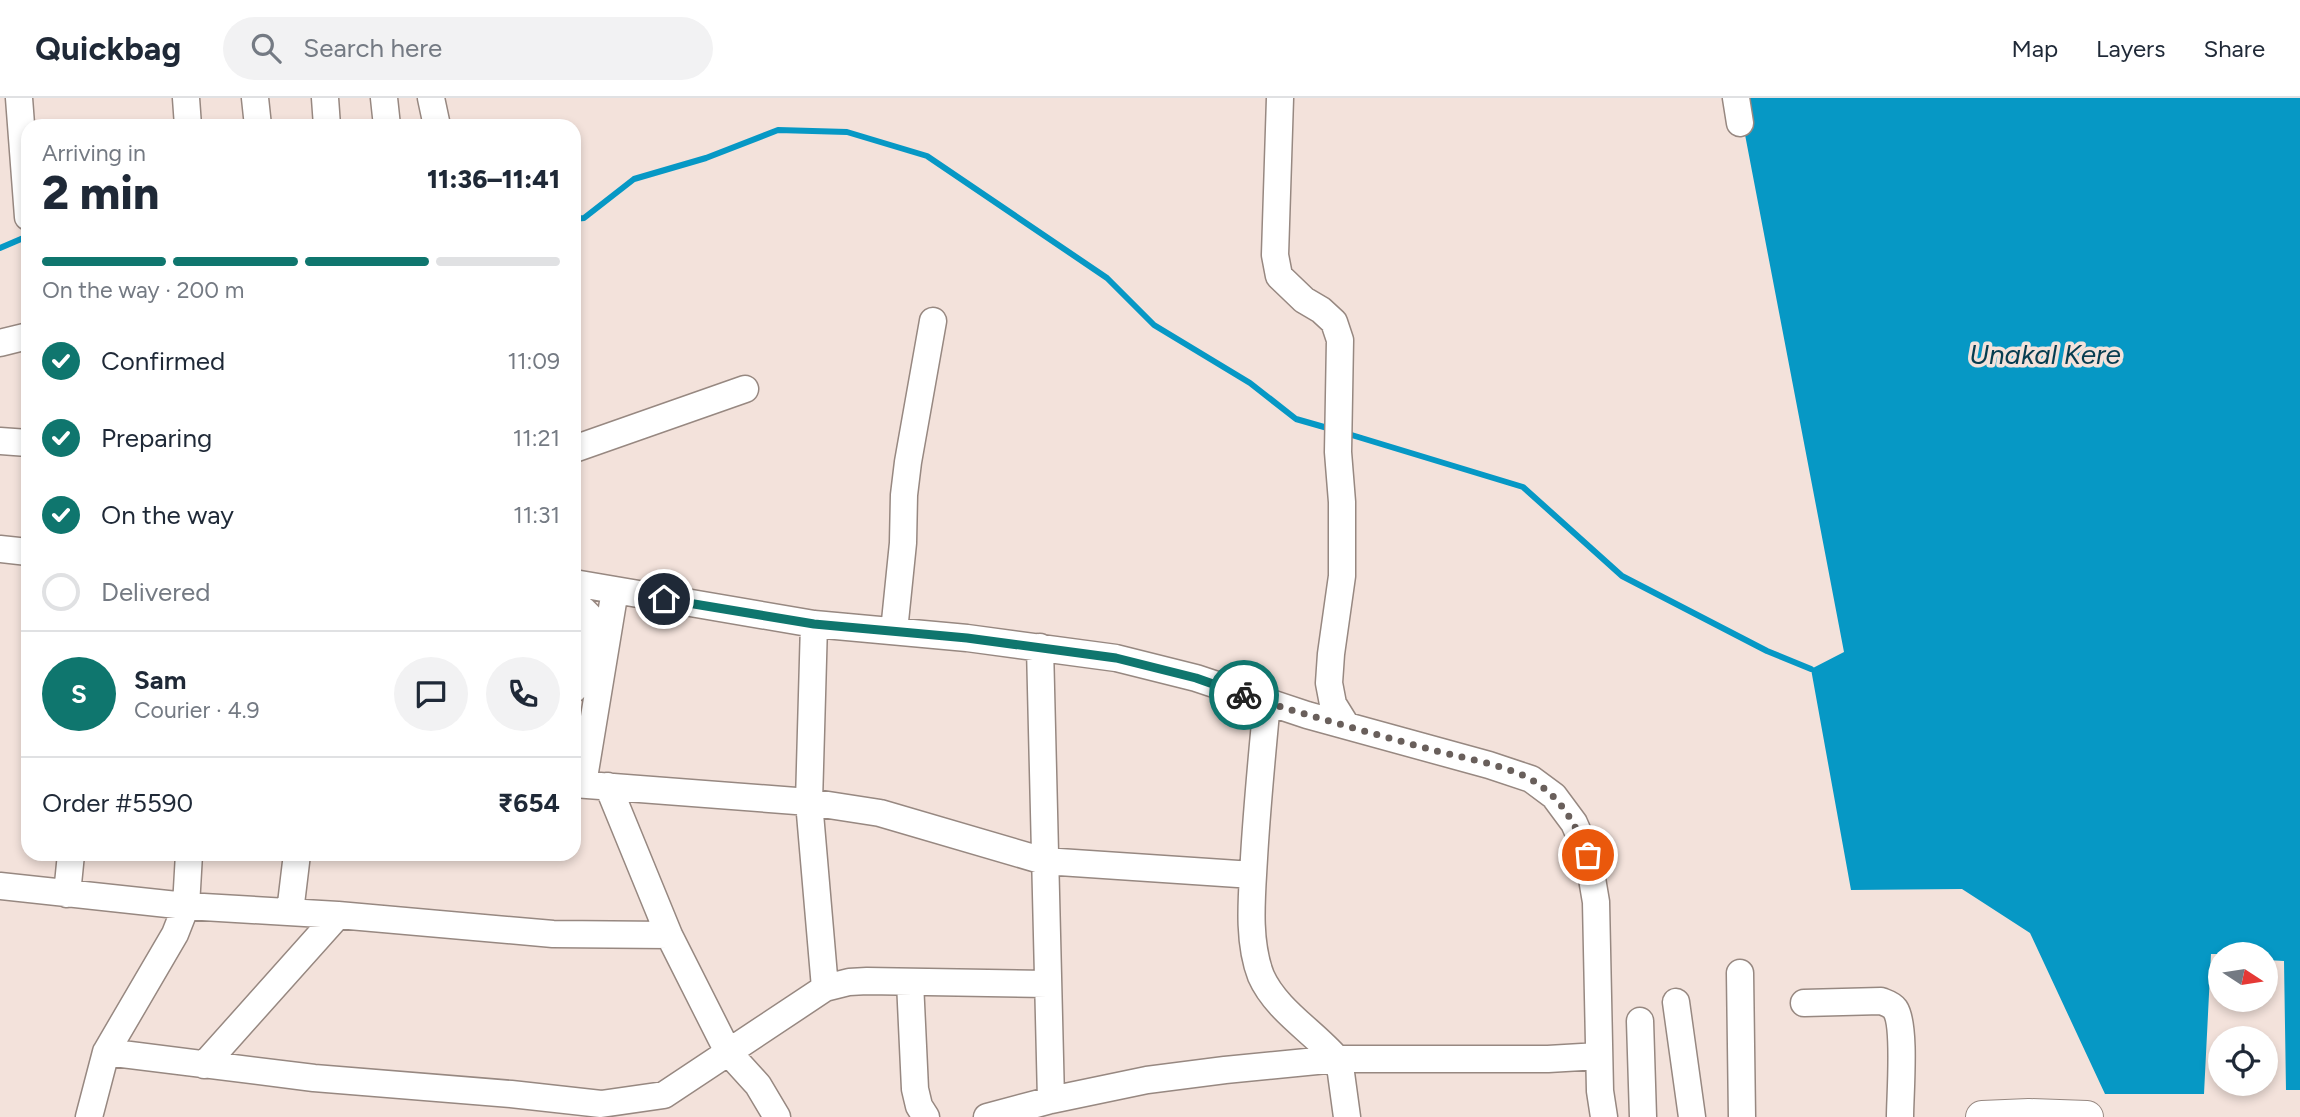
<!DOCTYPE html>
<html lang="en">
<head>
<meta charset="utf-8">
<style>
	body { margin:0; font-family:Figtree,sans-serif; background:#f2f2f3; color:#1f2937; height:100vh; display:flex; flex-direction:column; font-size:26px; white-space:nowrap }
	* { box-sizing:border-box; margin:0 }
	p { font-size:23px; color:#747a83 }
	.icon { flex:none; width:38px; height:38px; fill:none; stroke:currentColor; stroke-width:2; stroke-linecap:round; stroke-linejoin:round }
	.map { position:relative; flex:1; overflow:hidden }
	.panel { position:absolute; left:21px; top:21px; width:560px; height:742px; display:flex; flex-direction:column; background:#fff; border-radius:21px; box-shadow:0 4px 10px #0003 }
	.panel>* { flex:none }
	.needle { width:46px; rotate:102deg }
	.controls { position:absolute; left:2208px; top:844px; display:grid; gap:14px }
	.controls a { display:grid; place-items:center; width:70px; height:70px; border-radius:50%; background:#fff; box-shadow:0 4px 10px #0003; font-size:35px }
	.pin { position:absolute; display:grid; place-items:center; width:60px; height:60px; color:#fff; margin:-30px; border:4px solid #fff; border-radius:50%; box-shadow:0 2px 7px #0007 }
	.courier { position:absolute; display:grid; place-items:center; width:70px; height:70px; margin:-35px; border:5px solid #0f766e; border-radius:50%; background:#fff; color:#222; box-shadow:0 2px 9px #0007 }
	.headline em { font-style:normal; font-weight:800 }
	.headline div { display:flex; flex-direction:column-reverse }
	.headline { display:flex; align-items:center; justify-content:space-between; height:119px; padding:0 21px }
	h1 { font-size:46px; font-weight:800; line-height:52px }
	.bar { display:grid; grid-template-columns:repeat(4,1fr); gap:10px 7px; align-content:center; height:84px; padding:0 21px }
	.bar i { height:9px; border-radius:5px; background:#e0e1e3 }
	.bar .current { background:#0f766e }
	.bar p { grid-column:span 4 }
	.line { display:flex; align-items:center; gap:18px; padding:0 21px; border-top:2px solid #e0e1e3 }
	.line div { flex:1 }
	.round { display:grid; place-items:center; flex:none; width:74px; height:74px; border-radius:37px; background:#f2f2f3 }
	ol { padding:0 21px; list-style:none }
	li { display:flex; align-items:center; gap:21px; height:77px }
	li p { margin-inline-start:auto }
	li .icon { padding:7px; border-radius:50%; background:#0f766e; color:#fff; stroke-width:4 }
	li:last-child { color:#747a83 }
	li i { width:38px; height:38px; border:4px solid #e0e1e3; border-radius:50% }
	header { display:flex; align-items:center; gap:42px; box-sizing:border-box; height:98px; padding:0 35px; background:#fff; border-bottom:2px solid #e0e1e3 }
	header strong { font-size:33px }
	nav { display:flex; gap:38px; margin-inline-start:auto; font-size:24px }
	.search { width:490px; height:63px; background:#f2f2f3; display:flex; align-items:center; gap:18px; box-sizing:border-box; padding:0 24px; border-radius:38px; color:#747a83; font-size:26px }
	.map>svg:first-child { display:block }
	.water { fill:#0698c5 }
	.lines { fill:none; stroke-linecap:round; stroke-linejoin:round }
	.stream { stroke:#0698c5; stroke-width:6 }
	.minor-casing { stroke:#978881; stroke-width:29 }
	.major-casing { stroke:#978881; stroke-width:34 }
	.minor { stroke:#fff; stroke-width:26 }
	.major { stroke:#fff; stroke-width:32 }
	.done { stroke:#695f5b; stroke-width:7; stroke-dasharray:0 12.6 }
	.route { stroke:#0f766e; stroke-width:9 }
	.labels { text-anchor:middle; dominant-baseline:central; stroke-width:7; stroke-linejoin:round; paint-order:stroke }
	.water-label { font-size:28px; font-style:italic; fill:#063c4f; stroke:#f3e2db }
</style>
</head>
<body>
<header>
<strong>Quickbag</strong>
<div class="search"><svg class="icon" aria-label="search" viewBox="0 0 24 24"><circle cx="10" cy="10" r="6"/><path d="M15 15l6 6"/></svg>Search here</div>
<nav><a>Map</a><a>Layers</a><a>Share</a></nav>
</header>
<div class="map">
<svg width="2300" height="1019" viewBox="0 0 2300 1019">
	<rect width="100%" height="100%" fill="#f3e2db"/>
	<!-- water -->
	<path class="water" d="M1738,0H2300V992H2286L2284,863L2266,862V856H2211L2204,996H2105L2030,835L1962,791L1851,792L1811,571L1844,554Z"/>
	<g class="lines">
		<!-- stream -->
		<path class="stream" d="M574,121L584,120L634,81L706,60L778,32L847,34L927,58L1107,180L1154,227L1250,285L1296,321L1331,331
			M0,150L28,138
			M1345,335L1523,389L1622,478L1767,553L1811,571"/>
		<!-- minor casing -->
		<g class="minor-casing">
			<path id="minor" d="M19,0L28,119
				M186,0L188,28
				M255,0L258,28
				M325,0L327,28
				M384,0L387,28
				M431,0L437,28
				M1280,0L1275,157L1279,178L1304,202L1321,212L1334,224L1340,242L1338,354L1342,404V478L1331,556L1329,585L1333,606L1346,627
				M1736,0L1740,25
				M0,245L28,238
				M0,343L28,345
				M574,351L745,291
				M0,451L28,454
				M574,485L814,526L967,540L1116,560L1196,580L1307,617L1489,667L1531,681L1554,698L1574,725L1588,757L1596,804L1600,993L1604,1019
				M574,510L583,512L589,518L574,591
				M814,526L809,704L825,890
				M894,533L903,445L904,397L908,364L933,223
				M1040,549L1051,1002
				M1267,604C1262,656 1257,708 1254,760C1252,797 1247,842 1261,878C1276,912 1314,934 1337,961L1341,975L1347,1019
				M574,686L809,704L880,715L1044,763L1253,777
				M583,686L615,492
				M608,688L669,837L728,954L758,987L777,1019
				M0,788L186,808L338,817L553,836L669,837
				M67,796L71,756
				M290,814L297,756
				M1740,875L1742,1019
				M910,884L915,991L919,1008L926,1019
				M1676,904L1692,1019
				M1804,905L1881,903C1886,905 1891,906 1895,911C1906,927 1900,997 1900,1019
				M1640,923L1643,1019
				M106,954L314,980L511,996L601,1006L664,997L825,890L849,884L867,883L1047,886
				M204,967L338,817
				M89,1019L106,954L175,836L186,808L189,756
				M987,1019L1051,1002L1147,982L1225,972L1337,961H1548L1599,958"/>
		</g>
		<!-- major casing -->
		<g class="major-casing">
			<path id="major" d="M1982,1019L2029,1017L2087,1019"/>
		</g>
		<!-- minor -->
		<use href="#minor" class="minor"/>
		<!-- major -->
		<use href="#major" class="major"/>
	</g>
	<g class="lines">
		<!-- done -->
		<path class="done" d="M1244,597C1305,617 1367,634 1429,651C1458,659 1507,667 1532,682C1561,699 1576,727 1588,757"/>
		<!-- route -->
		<path class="route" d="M664,501L814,526L967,540L1116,560L1196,580L1244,597"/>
	</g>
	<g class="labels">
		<!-- water labels -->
		<g class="water-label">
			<text x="2045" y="256">Unakal Kere</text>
		</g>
	</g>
</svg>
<div class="controls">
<a><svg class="needle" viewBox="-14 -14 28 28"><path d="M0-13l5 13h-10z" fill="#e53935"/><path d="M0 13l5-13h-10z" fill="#747a83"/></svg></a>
<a><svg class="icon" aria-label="locate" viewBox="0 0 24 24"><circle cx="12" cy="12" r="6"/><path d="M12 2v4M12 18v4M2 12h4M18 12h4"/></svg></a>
</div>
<div class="pin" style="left:1588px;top:757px;background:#ea580c"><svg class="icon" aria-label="bag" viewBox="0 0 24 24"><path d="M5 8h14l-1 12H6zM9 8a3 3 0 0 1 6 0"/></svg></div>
<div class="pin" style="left:664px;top:501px;background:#1f2937"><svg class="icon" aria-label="home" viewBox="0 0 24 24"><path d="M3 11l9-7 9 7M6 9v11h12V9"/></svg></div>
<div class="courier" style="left:1244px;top:597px"><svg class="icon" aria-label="bike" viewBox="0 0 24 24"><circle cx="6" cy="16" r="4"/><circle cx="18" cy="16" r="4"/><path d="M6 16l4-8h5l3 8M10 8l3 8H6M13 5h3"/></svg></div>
<section class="panel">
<div class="headline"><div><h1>2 min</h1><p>Arriving in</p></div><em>11:36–11:41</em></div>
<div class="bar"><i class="current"></i><i class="current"></i><i class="current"></i><i></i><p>On the way · 200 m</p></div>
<ol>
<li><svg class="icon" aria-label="check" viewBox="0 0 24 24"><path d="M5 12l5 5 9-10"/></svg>Confirmed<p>11:09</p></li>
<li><svg class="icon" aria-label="check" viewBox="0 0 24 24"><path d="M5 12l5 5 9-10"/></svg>Preparing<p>11:21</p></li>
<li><svg class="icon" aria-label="check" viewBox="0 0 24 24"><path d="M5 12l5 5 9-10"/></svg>On the way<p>11:31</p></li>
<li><i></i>Delivered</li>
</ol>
<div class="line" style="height:126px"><b class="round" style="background:#0f766e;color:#fff">S</b><div><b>Sam</b><p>Courier · 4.9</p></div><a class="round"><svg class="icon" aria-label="chat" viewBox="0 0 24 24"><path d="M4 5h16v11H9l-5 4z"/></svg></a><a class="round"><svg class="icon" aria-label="phone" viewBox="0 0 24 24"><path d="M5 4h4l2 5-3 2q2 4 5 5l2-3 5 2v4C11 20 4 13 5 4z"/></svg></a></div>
<div class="line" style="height:91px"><div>Order #5590</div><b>₹654</b></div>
</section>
</div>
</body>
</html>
